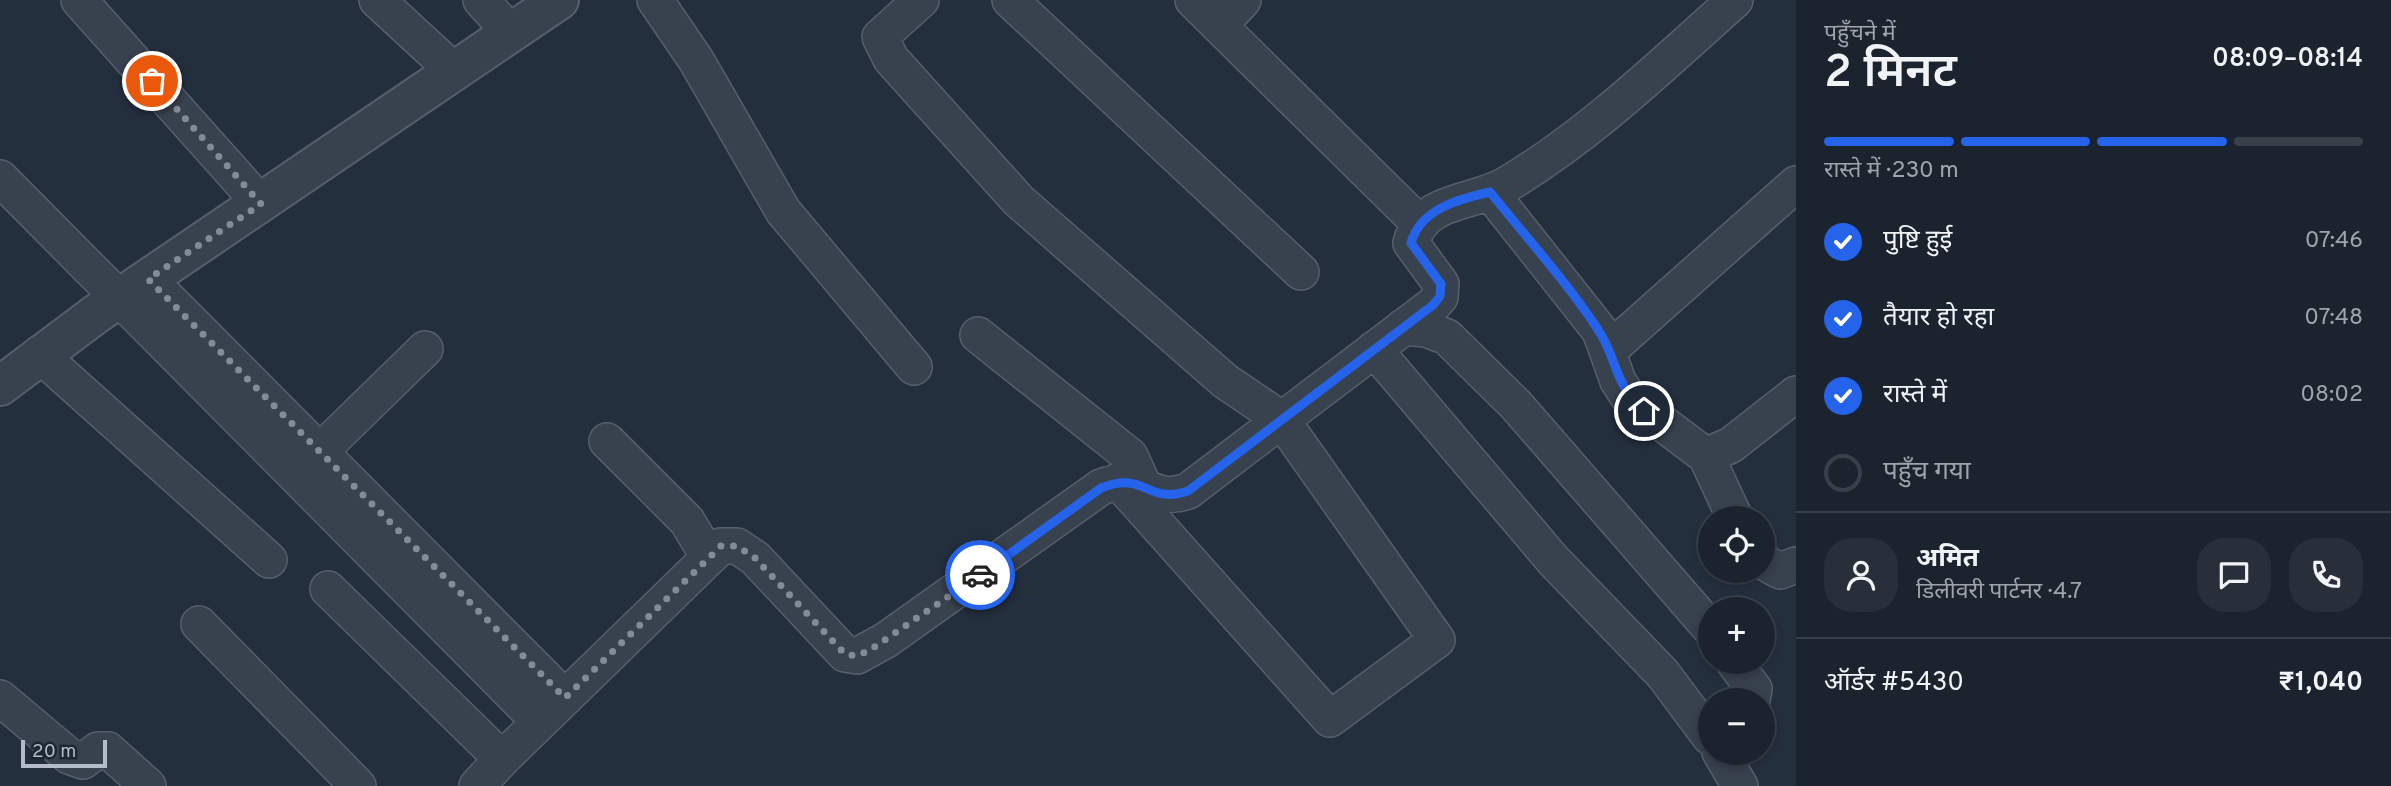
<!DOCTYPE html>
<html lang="hi">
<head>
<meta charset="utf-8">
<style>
	body { margin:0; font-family:Overpass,"Noto Sans Devanagari",sans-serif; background:#282f3a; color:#f1f3f6; height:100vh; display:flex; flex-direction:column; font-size:26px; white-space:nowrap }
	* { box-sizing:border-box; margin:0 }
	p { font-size:23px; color:#a0a4aa }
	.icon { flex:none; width:38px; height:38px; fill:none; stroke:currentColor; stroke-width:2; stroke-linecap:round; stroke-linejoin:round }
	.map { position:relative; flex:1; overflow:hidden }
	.drawer { display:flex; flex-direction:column; background:#1b232e; width:595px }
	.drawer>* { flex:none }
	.tools { position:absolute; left:1698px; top:506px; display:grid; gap:14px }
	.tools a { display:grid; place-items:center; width:77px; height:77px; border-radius:50%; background:#1b232e; box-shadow:0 4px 10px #0003,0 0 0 2px #39404a; font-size:35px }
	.scale { position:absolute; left:21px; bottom:18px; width:86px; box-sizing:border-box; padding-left:7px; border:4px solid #b4bcc9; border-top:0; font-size:19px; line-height:24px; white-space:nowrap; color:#b4bcc9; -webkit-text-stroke:5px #1d2633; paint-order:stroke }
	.pin { position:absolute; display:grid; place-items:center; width:60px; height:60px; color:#fff; margin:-30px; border:4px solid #fff; border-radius:50%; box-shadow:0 2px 7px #0007 }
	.courier { position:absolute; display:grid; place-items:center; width:70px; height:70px; margin:-35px; border:5px solid #2563eb; border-radius:50%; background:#fff; color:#222; box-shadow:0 2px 9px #0007 }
	.head em { font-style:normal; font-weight:600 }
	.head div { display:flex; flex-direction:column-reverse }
	.head { display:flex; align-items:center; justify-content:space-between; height:119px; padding:0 28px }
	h1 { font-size:46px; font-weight:600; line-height:52px }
	.bar { display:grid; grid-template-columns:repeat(4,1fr); gap:10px 7px; align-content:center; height:84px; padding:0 28px }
	.bar i { height:9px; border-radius:5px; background:#39404a }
	.bar .current { background:#2563eb }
	.bar p { grid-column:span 4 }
	.line { display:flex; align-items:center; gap:18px; padding:0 28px; border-top:2px solid #39404a }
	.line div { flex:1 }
	.round { display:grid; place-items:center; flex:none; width:74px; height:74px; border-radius:28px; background:#282f3a }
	ol { padding:0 28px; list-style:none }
	li { display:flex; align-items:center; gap:21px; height:77px }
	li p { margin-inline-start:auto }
	li .icon { padding:7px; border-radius:50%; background:#2563eb; color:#fff; stroke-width:4 }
	li:last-child { color:#a0a4aa }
	li i { width:38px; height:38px; border:4px solid #39404a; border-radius:50% }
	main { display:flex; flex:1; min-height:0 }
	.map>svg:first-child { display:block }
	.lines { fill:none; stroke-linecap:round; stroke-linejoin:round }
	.minor-casing { stroke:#565f6c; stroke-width:38 }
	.tertiary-casing { stroke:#565f6c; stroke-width:42 }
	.minor { stroke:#38414e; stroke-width:35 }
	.tertiary { stroke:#38414e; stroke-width:38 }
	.done { stroke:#828b98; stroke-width:7; stroke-dasharray:0 12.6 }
	.route { stroke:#2563eb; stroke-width:9 }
</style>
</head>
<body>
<main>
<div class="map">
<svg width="1796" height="786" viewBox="0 0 1796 786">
	<rect width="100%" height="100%" fill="#242f3e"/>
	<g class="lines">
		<!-- minor casing -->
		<g class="minor-casing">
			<path id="minor" d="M79,0L261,204
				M377,0L454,71
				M481,0L511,33
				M655,0L696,60L783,211L914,367
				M921,0L880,37L891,59L1019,201L1225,381L1281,419L1437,640L1330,719L1118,481
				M1010,0L1301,272
				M1193,0L1418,222L1423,221
				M1219,26L1243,0
				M0,178L540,722
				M1490,192L1600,331L1618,381L1629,398L1706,456L1731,445L1796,394
				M148,279L565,698
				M1403,327L1426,329L1447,337L1516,405L1710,628
				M978,335L1130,456L1144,487
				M1374,349L1553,560L1663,674L1710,737
				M1608,351L1796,184
				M39,354L269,560
				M607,441L687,521L702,546L711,554
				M1706,456L1735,518
				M302,469L425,349
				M1762,561L1780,571L1796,565
				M328,589L502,759
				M199,624L358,786
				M1734,662L1754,689L1752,700
				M0,698L69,756L83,761L98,750H108L148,786
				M1720,752L1740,786
				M477,786L502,759L721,546H737L755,558L845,654L857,656L886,640L1101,487C1146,470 1147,505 1188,491L1433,305L1440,297L1441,284L1411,243C1423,198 1473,204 1506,185C1590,135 1662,65 1735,0"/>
		</g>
		<!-- tertiary casing -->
		<g class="tertiary-casing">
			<path id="tertiary" d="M0,386L96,314L559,0"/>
		</g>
		<!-- minor -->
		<use href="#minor" class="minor"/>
		<!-- tertiary -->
		<use href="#tertiary" class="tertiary"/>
	</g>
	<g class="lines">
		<!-- done -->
		<path class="done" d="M152,81L261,204L148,279L565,698L721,546H737L755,558L845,654L857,656L870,650L980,575"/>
		<!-- route -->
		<path class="route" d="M980,575L1101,488C1146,470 1146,505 1188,491L1433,305L1440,296L1441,284L1411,243C1420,209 1459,199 1490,192C1526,237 1565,280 1597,328C1618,358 1612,382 1644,411"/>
	</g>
</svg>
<div class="tools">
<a><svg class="icon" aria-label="locate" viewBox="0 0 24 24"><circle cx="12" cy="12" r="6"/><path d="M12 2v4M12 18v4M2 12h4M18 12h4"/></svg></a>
<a>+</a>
<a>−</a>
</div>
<div class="scale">20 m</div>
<div class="pin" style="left:152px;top:81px;background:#ea580c"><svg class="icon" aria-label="bag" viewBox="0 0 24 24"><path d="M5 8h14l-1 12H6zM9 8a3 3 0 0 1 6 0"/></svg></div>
<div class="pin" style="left:1644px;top:411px;background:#1f2937"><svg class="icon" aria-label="home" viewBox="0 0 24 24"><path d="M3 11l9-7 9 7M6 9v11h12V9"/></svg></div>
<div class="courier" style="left:980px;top:575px"><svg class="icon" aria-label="car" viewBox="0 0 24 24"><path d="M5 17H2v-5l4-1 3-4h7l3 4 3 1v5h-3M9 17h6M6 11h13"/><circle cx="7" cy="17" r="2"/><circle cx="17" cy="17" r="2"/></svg></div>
</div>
<section class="drawer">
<div class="head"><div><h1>2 मिनट</h1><p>पहुँचने में</p></div><em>08:09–08:14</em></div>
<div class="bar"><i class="current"></i><i class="current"></i><i class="current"></i><i></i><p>रास्ते में · 230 m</p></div>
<ol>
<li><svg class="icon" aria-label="check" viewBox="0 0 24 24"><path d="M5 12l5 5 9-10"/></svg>पुष्टि हुई<p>07:46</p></li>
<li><svg class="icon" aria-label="check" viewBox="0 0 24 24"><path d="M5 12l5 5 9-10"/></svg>तैयार हो रहा<p>07:48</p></li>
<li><svg class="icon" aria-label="check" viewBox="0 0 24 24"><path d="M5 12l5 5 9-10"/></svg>रास्ते में<p>08:02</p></li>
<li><i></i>पहुँच गया</li>
</ol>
<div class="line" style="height:126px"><a class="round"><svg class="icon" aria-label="person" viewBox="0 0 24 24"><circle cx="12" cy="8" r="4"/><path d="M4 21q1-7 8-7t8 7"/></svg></a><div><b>अमित</b><p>डिलीवरी पार्टनर · 4.7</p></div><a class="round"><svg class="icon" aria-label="chat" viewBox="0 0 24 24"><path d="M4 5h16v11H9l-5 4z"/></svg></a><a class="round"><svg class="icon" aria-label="phone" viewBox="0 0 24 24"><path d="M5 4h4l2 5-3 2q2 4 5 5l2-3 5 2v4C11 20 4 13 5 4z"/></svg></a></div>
<div class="line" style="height:91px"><div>ऑर्डर #5430</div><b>₹1,040</b></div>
</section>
</main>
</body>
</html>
